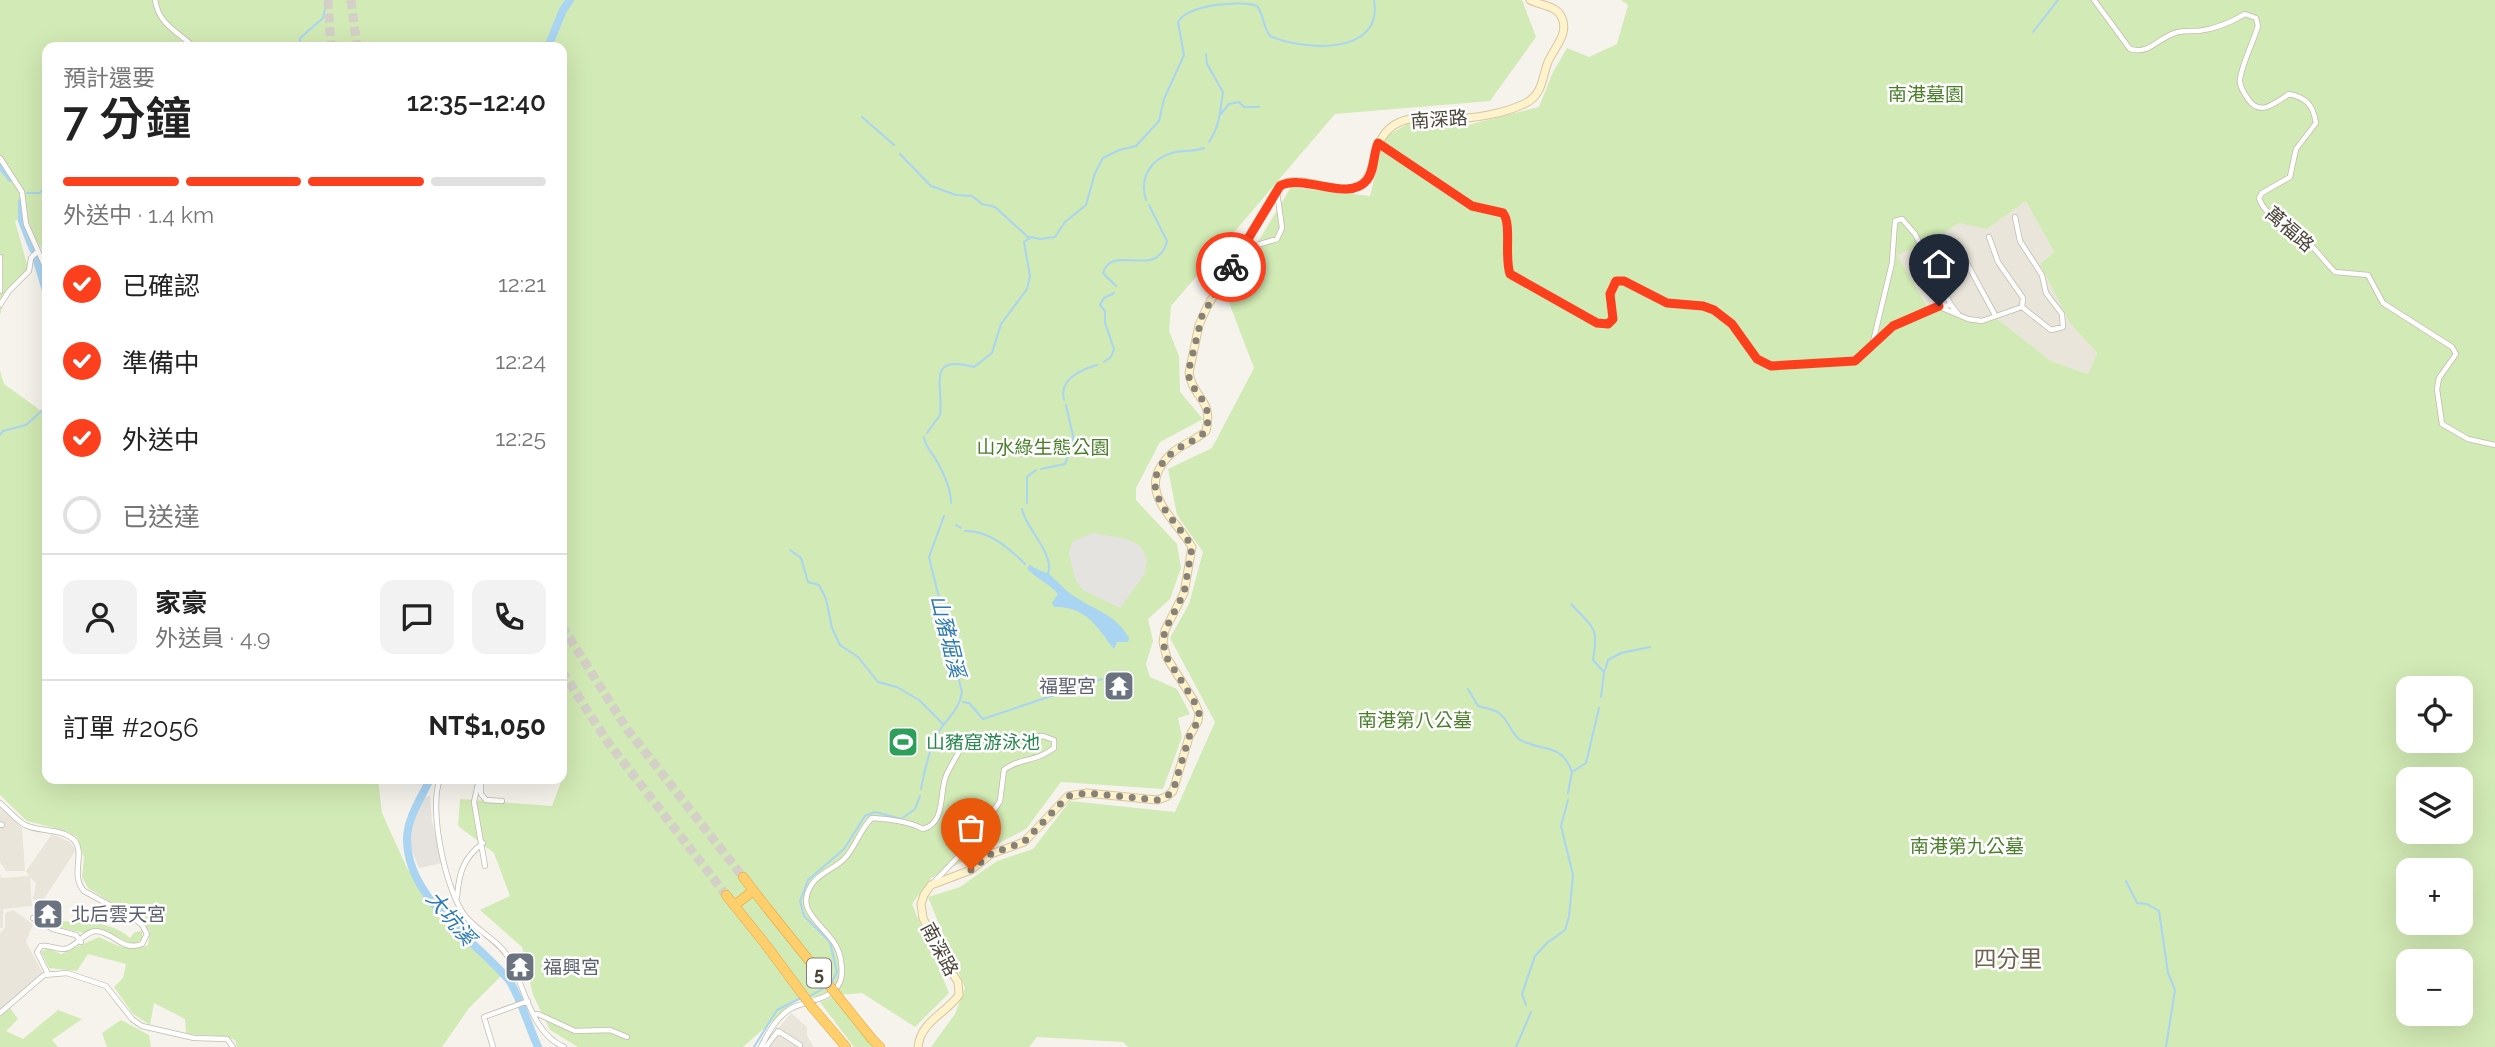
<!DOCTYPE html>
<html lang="zh-TW">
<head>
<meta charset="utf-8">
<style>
	body { margin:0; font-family:Raleway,"Noto Sans TC",sans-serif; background:#f2f2f2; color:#222; height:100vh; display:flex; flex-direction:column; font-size:26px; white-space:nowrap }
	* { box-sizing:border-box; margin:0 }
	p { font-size:23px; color:#767676 }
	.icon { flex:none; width:38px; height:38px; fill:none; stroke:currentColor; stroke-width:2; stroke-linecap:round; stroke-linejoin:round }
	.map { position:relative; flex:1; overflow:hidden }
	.details { position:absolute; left:42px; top:42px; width:525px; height:742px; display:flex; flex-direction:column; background:#fff; border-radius:14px; box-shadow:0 7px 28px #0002 }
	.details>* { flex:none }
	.controls { position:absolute; left:2396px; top:676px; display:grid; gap:14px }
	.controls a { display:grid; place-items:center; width:77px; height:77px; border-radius:14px; background:#fff; box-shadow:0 7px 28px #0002; font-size:35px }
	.pin { position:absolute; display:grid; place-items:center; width:60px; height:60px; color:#fff; margin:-72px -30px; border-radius:50% 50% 50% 0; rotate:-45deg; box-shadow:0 0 7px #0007 }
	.pin .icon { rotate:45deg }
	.courier { position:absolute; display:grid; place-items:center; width:70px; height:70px; margin:-35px; border:5px solid #fc3f1d; border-radius:50%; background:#fff; color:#222; box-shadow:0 2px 9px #0007 }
	.summary em { font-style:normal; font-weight:600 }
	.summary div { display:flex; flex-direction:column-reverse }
	.summary { display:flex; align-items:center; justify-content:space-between; height:119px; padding:0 21px }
	h1 { font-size:46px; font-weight:600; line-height:52px }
	.bar { display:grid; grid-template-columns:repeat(4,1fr); gap:10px 7px; align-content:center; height:84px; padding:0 21px }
	.bar i { height:9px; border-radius:5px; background:#e0e0e0 }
	.bar .selected { background:#fc3f1d }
	.bar p { grid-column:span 4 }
	.line { display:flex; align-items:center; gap:18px; padding:0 21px; border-top:2px solid #e0e0e0 }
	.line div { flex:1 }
	.round { display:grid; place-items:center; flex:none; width:74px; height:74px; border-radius:14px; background:#f2f2f2 }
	ol { padding:0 21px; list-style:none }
	li { display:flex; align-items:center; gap:21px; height:77px }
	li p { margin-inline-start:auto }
	li .icon { padding:7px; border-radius:50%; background:#fc3f1d; color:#fff; stroke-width:4 }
	li:last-child { color:#767676 }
	li i { width:38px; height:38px; border:4px solid #e0e0e0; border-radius:50% }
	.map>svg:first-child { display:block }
	.residential { fill:#eae5da }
	.industrial { fill:#e6e2dd }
	.green { fill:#d2eab5; fill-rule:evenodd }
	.parking { fill:#e5e3e0 }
	.water { fill:#a9d4f2 }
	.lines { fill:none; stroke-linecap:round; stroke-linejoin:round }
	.stream { stroke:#a9d4f2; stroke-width:2 }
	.river { stroke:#a9d4f2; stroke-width:8 }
	.motorway-tunnel { stroke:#d4d0c8; stroke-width:9; stroke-dasharray:9 4.5; stroke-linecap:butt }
	.minor-casing { stroke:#c2bbae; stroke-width:6 }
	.secondary-casing { stroke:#d6c79b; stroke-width:9 }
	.motorway-casing { stroke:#e0a43c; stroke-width:10 }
	.minor { stroke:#fff; stroke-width:4.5 }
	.secondary { stroke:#fff3cd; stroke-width:7 }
	.motorway { stroke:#ffcf6e; stroke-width:9 }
	.motorway-bridge-casing { stroke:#e0a43c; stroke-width:10; stroke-linecap:butt }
	.motorway-bridge { stroke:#ffcf6e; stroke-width:9 }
	.done { stroke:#878178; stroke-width:7; stroke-dasharray:0 12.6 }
	.route { stroke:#fc3f1d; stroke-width:9 }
	.labels { text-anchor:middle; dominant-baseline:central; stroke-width:5; stroke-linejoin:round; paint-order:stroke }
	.shield { fill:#fff; stroke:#817c74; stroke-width:2 }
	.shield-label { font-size:18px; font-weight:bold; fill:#4b4439 }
	.park-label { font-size:19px; fill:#4a7f2a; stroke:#fff }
	.street-label { font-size:19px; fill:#4b4439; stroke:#fff }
	.worship-label { font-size:19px; fill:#5b616d; stroke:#fff; text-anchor:start }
	.leisure-label { font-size:19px; fill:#27864d; stroke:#fff; text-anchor:start }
	.water-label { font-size:21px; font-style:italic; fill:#2e7ab2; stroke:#fff }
	.quarter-label { font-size:23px; fill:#6e6250; stroke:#fff }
</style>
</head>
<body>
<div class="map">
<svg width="2495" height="1047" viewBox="0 0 2495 1047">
	<rect width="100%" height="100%" fill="#f6f3ec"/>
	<!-- residential -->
	<path class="residential" d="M2026,201L2054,252L2040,264L2069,322L2097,353L2088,374L2051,361L1996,318L1982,325L1931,311L1896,255L1932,241L1960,222L1987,229Z
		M0,807L22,828L25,871H6L0,862Z
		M52,834L70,842L76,850L40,905L33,899L36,883L30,877L32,906L3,909V928H0V874L1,878L29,876L26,871Z
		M13,910L33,924L26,942L43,973L0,1010V933L5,928V913Z
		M791,1013L807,1027V1036L814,1047H767L775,1032Z"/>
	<!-- industrial -->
	<path class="industrial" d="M430,796L432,821L442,863L419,868L410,846V833L422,798Z"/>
	<!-- green -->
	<path class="green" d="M0,0H1522L1536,37L1490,101L1335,114L1171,306L1169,331L1179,356L1180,392L1203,419L1160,442L1136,488V500L1177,544L1181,568L1170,599L1148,619L1153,641L1146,664L1150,677L1177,689L1190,714L1178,718L1182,737L1163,789L1061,782L1026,829L931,878L912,904L949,993L915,1027L862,993L799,998L743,1047H578L550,1030L533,995L522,947L480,910L510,896L494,853L458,826L460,799L552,806L562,779V47H47V258L23,218L15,221L28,268L5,297L0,315Z
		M1621,0H2495V1047H1128L1123,1042L1037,1037L1029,1047H931L955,1014L965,988L928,897L960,887L997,861L1033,849L1070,801L1175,812L1215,722L1170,638L1189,604L1203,552L1177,515L1168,469L1212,448L1254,368L1226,295L1291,187L1370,196L1384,138L1412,121L1464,126L1539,107L1553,72L1567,48L1589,57L1617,44L1628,5ZM2026,201L2054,252L2040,264L2069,322L2097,353L2088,374L2051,361L1996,318C1974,329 1961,320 1945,304L1930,311L1897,255L1932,241L1959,223L1987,229ZM2408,688H2460V740H2408ZM2408,779H2460V831H2408ZM2408,870H2460V922H2408ZM2408,961H2460V1013H2408Z
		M0,371L4,384L47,415V779H378L382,813L407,868L430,901L471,944L504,973L469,1008L442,1047H237L235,1040C218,1033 203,1037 186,1033L185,1019L154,1003L150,1025L133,1014L114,987L123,978L126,964L88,954L77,971L49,968L41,952L47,948L61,954L99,937C116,945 129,953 148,945L150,931L134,917L88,888L82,877L84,858L77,837L66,831L27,821L0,795Z
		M59,921C85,923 110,920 130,938L135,932L142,931L143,941L131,944L102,929L84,933L54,926Z
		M833,997L873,1047H854L820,1002Z
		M10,1008L18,1019L6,1031L23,1039L58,1010L82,1019L52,1040L58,1047H0V1016Z
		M121,1020L149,1035L151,1047H107L102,1033Z"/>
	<!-- parking -->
	<path class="parking" d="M1092,533L1127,539L1140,546L1147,559L1145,574L1120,608L1083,590L1076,581L1069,554L1072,542Z"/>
	<!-- water -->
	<path class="water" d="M1030,565C1036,570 1044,571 1050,575C1056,580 1061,586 1067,591C1089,609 1115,612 1129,638L1128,642H1117L1114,649C1096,626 1086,606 1054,607L1052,603L1058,594C1049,583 1036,579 1027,568Z"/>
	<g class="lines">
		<!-- stream -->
		<path class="stream" d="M2033,32L2058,0
			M300,47V38L323,18L327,0
			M1206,54L1207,64L1223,92C1220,111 1220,126 1209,142
			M1220,115L1229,104L1239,102L1244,107H1259
			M862,117L894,145
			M900,154L931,186L956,195L972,196L982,204L995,207L1029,238
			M27,193H40L47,183
			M1146,200C1139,177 1151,158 1175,152C1185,150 1194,152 1204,148
			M1116,286L1103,273C1113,242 1157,281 1167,241L1149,205
			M1104,362L1111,357L1114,349L1105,323V311L1100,305L1104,298L1114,293
			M1064,400C1059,379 1080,370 1097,365
			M1066,405L1073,436L1072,442
			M927,433L940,415C944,385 925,354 974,367L992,353L1001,324L1027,289L1030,276L1024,242L1031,237L1040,239L1055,237L1065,222L1086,205L1095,173L1103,158L1119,150L1136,146L1159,121L1164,99L1184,55L1178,22C1188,4 1243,0 1257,6C1264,14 1263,28 1270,36C1303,51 1384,56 1374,0
			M0,435L3,431L26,425L47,406
			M924,437C925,446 930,450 935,458C942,470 951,488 951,503
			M1041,469L1065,464L1071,447
			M1027,503V477L1036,470
			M1022,509C1026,530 1055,553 1048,574
			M956,525L961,528
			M965,531C988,530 1009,548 1025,564
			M790,550L801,558L808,582L819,585L826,599L832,628L840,645L858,657L878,682L897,687L919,700L943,724
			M1571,604C1593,628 1599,626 1593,660L1604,672L1601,697
			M1605,670L1608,660L1621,653L1650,647
			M1468,689L1478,706C1484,708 1494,709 1499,713C1508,719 1511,733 1519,739C1541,753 1561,741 1572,772
			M963,702L969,703L983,719L1102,679
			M921,789C925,770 929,747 940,730C949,716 959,710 962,692L929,557L944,516
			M1568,793L1572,772L1586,763L1599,708
			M2126,881L2137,903L2147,904L2159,911L2168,973L2175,990L2166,1047
			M831,984L837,972L830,942L804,916L800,901L808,880L844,849L865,816L875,812L901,819L915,809L920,796
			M810,996L826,987
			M1526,1005L1522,994L1535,956L1547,943L1565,930L1569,917L1573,875L1561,826L1568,800
			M754,1047L777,1010L801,998
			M1516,1047L1531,1012"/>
		<!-- river -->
		<path class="river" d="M548,47L563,10L570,0
			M0,164L11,178
			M22,202V221L33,249
			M36,257L47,294
			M430,779C422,797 407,818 407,839C407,899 473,938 508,979C518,991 530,1030 538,1047"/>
		<!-- motorway-tunnel -->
		<path class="motorway-tunnel" d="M328,0L331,47
			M351,0L357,47
			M562,626L627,729L743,877
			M562,671L607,741L726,895"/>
		<!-- minor casing -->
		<g class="minor-casing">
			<path id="minor" d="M155,0C159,25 176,30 194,47
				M2094,0L2130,49C2149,55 2158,38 2175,33C2182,30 2190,31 2198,31C2216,29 2230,23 2245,14L2256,18L2258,26C2253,43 2243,61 2240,79C2239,86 2244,93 2248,99C2260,117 2275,103 2289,94C2307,98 2313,105 2316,123L2296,149L2290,177L2262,193L2259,198C2265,217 2286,223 2300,235C2314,246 2323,260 2335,272L2368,275L2383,303L2452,347L2456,354L2439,378L2437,389L2442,424L2468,439L2495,445
				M1379,143L1472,206L1502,213C1512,224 1504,257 1510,274L1597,322L1608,324L1613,319L1610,294L1616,281H1624L1667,303L1703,306L1714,310L1735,326L1753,355L1771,366L1855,361L1893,326L1939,306L1951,305
				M0,158L22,192L26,224L47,271
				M2015,217L2020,241L2042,275L2046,293L2062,314L2063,327L2051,330L2022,307
				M1989,237L1998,262L2023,298L2022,307
				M1956,243L1995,315
				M0,257V291
				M1238,259L1257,245L1277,239L1282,228L1277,192
				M0,305L9,291L29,271L31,258L38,251
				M1940,307L1968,319L1982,321L2022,307
				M1873,342L1892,263L1895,221L1902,219L1915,234L1951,305L1958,314
				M440,779C428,809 446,893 466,917C479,932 499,941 509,958C525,987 531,1033 564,1047
				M0,803C8,810 16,820 25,825C39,832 60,828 73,839C87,852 69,874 84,891L135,919L142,925L147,934L142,944C122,952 114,932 96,931C86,931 77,945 68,948C59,952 50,944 41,946L37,952L48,974
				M0,824L2,825
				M485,866L474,802L478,784L481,785V794L486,800L502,801
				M457,897C459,873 463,858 483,843
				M33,918L53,929L76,935L81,942
				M0,1013L44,975L67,973L106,986L132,1019L142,1026L194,1038L227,1039L233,1047
				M534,1015L538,1014L575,1031L610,1030L627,1037
				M493,1047L484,1017L528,1001
				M761,1047C768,1033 776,1018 790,1009C805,1000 832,1001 840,982C843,975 842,968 841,961C837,927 790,917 812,884C819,873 836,868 845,858C856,846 860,829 872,818C888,819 909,821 923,829C946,823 939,793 946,776C951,764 959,754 964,741L1043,736L1054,740V748C1037,762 1018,758 1004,770L1000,801L976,838L933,883
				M766,1047L778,1031L800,1045"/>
		</g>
		<!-- secondary casing -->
		<g class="secondary-casing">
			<path id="secondary" d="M918,1047C921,1021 945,1014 959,995L958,982L939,952L923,918L921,904L924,895L931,885L971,870L991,854L1024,842L1068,796L1087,793L1157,800L1166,797L1173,791L1189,737L1198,721L1199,713L1194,701L1167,658L1163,642L1165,630L1184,593L1192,547C1173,515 1132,489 1173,452C1183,444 1196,440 1206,431C1214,399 1193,399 1189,373L1199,325L1207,307L1280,185C1303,174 1330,194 1354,188C1382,181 1365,137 1400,122C1415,115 1432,119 1447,119C1472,119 1504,114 1526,103C1543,94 1542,77 1548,62C1554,48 1569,34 1562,18C1557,5 1541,6 1530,0"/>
		</g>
		<!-- motorway casing -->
		<g class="motorway-casing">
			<path id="motorway" d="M743,877L767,908
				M726,895L766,945
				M735,905L753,891
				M812,1007L846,1047
				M872,1039L880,1047"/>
		</g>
		<!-- minor -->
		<use href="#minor" class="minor"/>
		<!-- secondary -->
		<use href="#secondary" class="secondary"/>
		<!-- motorway -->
		<use href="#motorway" class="motorway"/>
		<!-- motorway-bridge casing -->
		<g class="motorway-bridge-casing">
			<path id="motorway-bridge" d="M767,908L872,1039
				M766,945L812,1007"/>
		</g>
		<!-- motorway-bridge -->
		<use href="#motorway-bridge" class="motorway-bridge"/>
	</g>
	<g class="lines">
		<!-- done -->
		<path class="done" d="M971,870L991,854L1024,842L1068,796L1087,793L1157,800L1166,797L1173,791L1189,737L1198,721L1199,713L1194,701L1167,658L1163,642L1165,630L1184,593L1192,547C1174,515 1131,489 1173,452C1183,444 1196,441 1206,431C1214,399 1193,398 1188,373L1202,316L1231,267"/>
		<!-- route -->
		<path class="route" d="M1231,267L1280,186C1304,173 1349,203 1367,180C1375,170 1373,154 1378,143L1472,206L1503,213C1512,224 1504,257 1510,274L1597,323L1608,324L1613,319L1610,294L1616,281H1624L1667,303L1703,306L1714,310L1732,324L1757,359L1771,366L1855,361L1893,326L1939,306"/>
	</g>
	<!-- icons -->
	<defs>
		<g id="temple-square" transform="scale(1.575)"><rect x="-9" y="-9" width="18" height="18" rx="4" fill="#6b7280" stroke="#fff"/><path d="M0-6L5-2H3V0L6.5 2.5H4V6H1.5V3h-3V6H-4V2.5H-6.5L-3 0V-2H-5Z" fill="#fff"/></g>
		<g id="stadium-square" transform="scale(1.575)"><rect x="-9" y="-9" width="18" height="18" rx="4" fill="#2e9e5b" stroke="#fff"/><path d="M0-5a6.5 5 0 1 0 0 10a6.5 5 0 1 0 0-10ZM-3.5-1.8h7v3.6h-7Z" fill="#fff"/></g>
	</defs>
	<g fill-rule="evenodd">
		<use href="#temple-square" x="1119" y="686"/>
		<use href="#stadium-square" x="903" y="742"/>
		<use href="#temple-square" x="48" y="914"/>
		<use href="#temple-square" x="520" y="967"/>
	</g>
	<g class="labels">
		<!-- shield labels -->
		<rect class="shield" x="807" y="958.5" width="24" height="29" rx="5"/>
		<g class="shield-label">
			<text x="819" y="973">5</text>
		</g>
		<!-- park labels -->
		<g class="park-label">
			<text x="1926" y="94">南港墓園</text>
			<text x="1043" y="447">山水綠生態公園</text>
			<text x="1415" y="720">南港第八公墓</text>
			<text x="1967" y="846">南港第九公墓</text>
		</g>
		<!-- street labels -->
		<g class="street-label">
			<text transform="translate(1439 119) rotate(-4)">南深路</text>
			<text transform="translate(2290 229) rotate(41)">萬福路</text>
			<text transform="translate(940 949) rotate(62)">南深路</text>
		</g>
		<!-- worship labels -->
		<g class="worship-label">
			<text x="1096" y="686" text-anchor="end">福聖宮</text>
			<text x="71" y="914">北后雲天宮</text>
			<text x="543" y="967">福興宮</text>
		</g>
		<!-- leisure labels -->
		<g class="leisure-label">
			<text x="926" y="742">山豬窟游泳池</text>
		</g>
		<!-- water labels -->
		<g class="water-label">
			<text transform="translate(948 636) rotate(76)">山豬堀溪</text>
			<text transform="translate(451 918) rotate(50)">大坑溪</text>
		</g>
		<!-- quarter labels -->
		<g class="quarter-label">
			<text x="2008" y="958">四分里</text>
		</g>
	</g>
</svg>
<div class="controls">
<a><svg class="icon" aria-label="locate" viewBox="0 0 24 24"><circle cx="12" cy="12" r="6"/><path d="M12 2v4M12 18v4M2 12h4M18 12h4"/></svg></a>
<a><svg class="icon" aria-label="layers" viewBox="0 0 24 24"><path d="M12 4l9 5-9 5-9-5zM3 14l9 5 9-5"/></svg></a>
<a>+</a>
<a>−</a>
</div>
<div class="pin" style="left:971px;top:870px;background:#ea580c"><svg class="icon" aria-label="bag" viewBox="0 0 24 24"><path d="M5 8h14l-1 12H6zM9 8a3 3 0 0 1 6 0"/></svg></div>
<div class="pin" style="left:1939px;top:306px;background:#1f2937"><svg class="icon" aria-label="home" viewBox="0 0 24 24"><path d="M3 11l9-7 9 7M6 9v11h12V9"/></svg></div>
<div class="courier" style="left:1231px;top:267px"><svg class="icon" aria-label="bike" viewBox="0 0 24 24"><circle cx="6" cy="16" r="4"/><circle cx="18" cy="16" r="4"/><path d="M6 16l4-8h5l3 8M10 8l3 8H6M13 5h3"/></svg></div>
<section class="details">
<div class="summary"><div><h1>7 分鐘</h1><p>預計還要</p></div><em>12:35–12:40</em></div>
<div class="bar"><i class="selected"></i><i class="selected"></i><i class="selected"></i><i></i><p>外送中 · 1.4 km</p></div>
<ol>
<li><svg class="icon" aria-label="check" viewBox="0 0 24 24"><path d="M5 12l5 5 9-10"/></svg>已確認<p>12:21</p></li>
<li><svg class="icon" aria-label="check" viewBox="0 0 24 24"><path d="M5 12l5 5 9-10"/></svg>準備中<p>12:24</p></li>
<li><svg class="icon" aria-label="check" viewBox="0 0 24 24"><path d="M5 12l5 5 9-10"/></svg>外送中<p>12:25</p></li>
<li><i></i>已送達</li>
</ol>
<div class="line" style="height:126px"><a class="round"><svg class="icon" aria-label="person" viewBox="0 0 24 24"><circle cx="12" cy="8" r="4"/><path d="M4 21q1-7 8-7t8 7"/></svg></a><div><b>家豪</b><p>外送員 · 4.9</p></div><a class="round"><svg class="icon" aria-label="chat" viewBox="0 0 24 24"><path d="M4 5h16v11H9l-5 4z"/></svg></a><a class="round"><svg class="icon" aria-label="phone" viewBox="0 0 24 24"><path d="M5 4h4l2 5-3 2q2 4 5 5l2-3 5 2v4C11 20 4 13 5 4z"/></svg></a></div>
<div class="line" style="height:91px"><div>訂單 #2056</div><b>NT$1,050</b></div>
</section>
</div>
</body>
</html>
